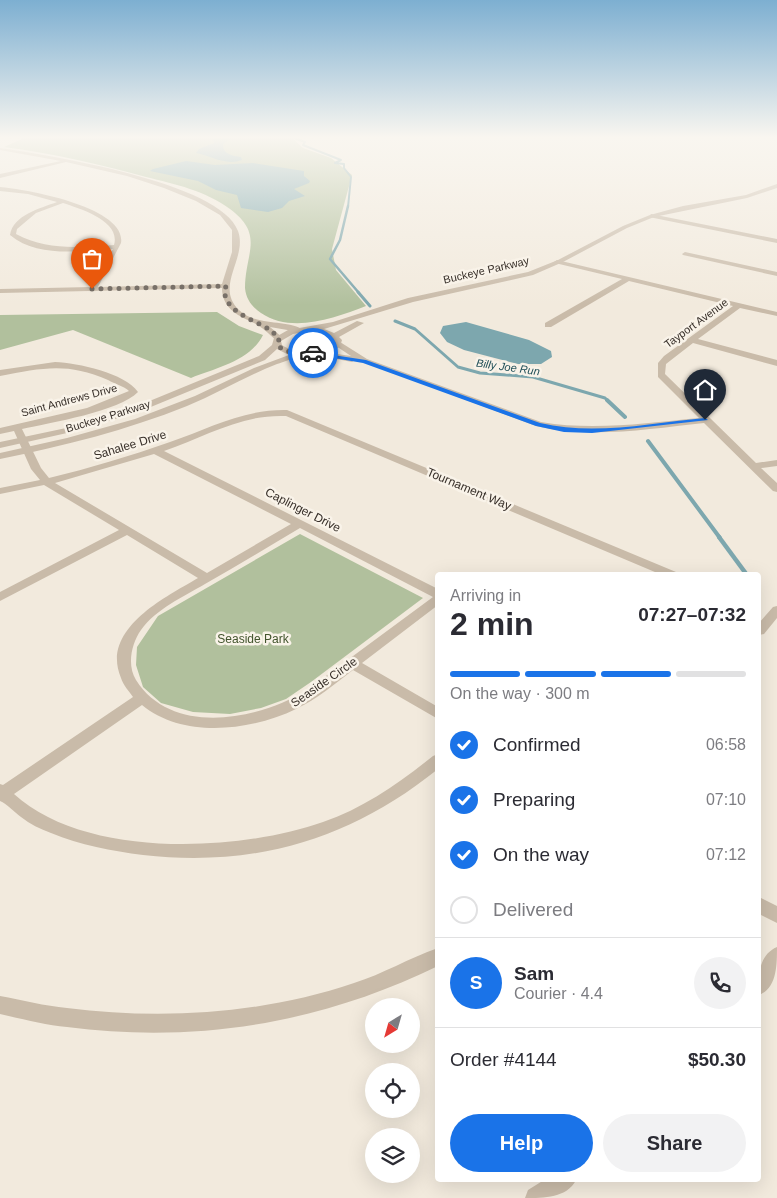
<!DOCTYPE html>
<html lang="en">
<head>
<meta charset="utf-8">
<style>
	body { margin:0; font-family:Helvetica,sans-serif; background:#f2f2f3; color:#2b2b33; height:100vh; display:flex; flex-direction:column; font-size:19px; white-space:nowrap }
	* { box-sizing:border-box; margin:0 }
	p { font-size:16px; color:#7c7c81 }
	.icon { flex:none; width:28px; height:28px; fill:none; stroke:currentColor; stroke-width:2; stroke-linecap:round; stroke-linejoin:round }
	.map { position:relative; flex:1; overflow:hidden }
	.panel { position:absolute; left:435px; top:572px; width:326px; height:610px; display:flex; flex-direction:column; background:#fff; border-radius:5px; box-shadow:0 5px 20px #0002 }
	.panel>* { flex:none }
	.needle { width:32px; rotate:217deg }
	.tools { position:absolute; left:365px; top:998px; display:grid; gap:10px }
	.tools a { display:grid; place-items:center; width:55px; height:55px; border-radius:50%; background:#fff; box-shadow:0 5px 20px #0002; font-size:25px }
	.pin { position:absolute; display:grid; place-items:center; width:42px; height:42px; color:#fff; margin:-51px -21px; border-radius:50% 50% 50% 0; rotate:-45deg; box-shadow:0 0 5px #0007 }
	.pin .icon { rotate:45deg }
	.courier { position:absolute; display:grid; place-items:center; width:50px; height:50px; margin:-25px; border:4px solid #1a73e8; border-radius:50%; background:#fff; color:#222; box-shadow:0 1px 6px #0007 }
	.summary em { font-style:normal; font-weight:700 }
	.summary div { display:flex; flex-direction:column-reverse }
	.summary { display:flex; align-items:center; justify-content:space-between; height:85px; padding:0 15px }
	h1 { font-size:32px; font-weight:700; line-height:38px }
	.bar { display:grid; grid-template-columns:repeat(4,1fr); gap:8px 5px; align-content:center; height:60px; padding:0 15px }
	.bar i { height:6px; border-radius:4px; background:#e1e1e2 }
	.bar .active { background:#1a73e8 }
	.bar p { grid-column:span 4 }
	.line { display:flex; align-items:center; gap:12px; padding:0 15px; border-top:1px solid #e1e1e2 }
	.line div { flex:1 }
	.round { display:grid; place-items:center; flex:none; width:52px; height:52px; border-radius:26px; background:#f2f2f3 }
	ol { padding:0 15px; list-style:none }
	li { display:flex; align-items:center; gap:15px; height:55px }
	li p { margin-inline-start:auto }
	li .icon { padding:5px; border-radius:50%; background:#1a73e8; color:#fff; stroke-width:4 }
	li:last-child { color:#7c7c81 }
	li i { width:28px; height:28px; border:2px solid #e1e1e2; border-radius:50% }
	.action { display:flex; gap:10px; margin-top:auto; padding:10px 15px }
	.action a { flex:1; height:58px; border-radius:30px; background:#1a73e8; color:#fff; font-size:20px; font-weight:700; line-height:58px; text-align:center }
	.action a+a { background:#f2f2f3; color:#2b2b33 }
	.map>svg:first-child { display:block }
	.green { fill:#b1c09d }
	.water { fill:#7da7ae }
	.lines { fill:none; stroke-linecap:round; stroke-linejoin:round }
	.stream-far4 { stroke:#7da7ae; stroke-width:2 }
	.stream-far3 { stroke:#7da7ae; stroke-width:2.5 }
	.stream-far2 { stroke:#7da7ae; stroke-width:3 }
	.stream-far1 { stroke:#7da7ae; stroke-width:4 }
	.stream { stroke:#7da7ae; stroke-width:4.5 }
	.minor { fill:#c9bba9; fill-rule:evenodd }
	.tertiary { fill:#c9bba9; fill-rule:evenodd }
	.route { fill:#1a73e8 }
	.done { stroke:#787068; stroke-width:5; stroke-dasharray:0 9 }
	.labels { text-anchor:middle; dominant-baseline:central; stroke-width:5; stroke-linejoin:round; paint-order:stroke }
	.far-street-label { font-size:11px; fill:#372f29; stroke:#f9f3e9 }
	.far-water-label { font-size:11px; font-style:italic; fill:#1f4e57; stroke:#f9f3e9 }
	.street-label { font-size:12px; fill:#372f29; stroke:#f9f3e9 }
	.park-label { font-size:12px; fill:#42542d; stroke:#f9f3e9 }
</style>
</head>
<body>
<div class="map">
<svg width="777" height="1198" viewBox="0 0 777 1198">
	<rect width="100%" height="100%" fill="#f2eadd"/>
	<!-- green -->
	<path class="green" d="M24,138H292L303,148L331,158L352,175L332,249L336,270L366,306C335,318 292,334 261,313C252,307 246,299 245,288C245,253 265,235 230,209C206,191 175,184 146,177C99,164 52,153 4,147Z
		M217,312L239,326L263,335C250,361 216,368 191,378L73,330L0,350V315Z
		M300,534L423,598L311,682L286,699L261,708L230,714L193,712L161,703L143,687L136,665L137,647L158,616Z"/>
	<!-- water -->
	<path class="water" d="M213,138H232L223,144C222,154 233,156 241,157L242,160C226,166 211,156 196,153L199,149L214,143Z
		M186,161L215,165L253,163L304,171V176L310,181L309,183L294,189L305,196L289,201L282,208L268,212L241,208L237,195L216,190L198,181L150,171L153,169Z
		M466,322L529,340L551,351L552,357L541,364H518L464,350L447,342L440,333L443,326Z"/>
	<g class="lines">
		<!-- stream-far4 -->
		<path class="stream-far4" d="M294,138L305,142L303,145L341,160L335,163L344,164V168L351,177L348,207"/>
		<!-- stream-far3 -->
		<path class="stream-far3" d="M348,206L340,240L330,259L359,293"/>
		<!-- stream-far2 -->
		<path class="stream-far2" d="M358,292L370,306
			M395,321L415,329L458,367L480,373L533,377L605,398L609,402"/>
		<!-- stream-far1 -->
		<path class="stream-far1" d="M607,400L625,417
			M648,441L720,538"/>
		<!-- stream -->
		<path class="stream" d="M719,537L747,575"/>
		<!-- minor -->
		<path class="minor" d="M0,148C47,155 221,182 238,231C248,258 214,286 239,310C257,327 288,319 303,330L299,332L270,327L283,338L276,340C269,334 262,327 254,323C239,316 222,309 222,288L0,293V289L91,287L113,249C80,251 37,258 10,235C13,215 41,208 57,202L28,194L0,191V187C25,189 127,207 121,243L98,287L222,284L232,252V230L220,215L196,201L164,188L127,176L66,162L0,178V174L61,161L0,150ZM63,203C81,209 121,221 114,245C80,247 47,251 16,234L17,229L36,213Z
			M651,214L777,239V243L649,217Z
			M685,252L777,272V276L683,255L682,254Z
			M557,260L777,312V316L740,308L698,339L777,360V366L693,343L666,364L665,374L756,463L777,460V466L761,468L777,483V492L773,491L704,423C648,429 591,439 536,426L356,359L352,362L316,355L312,353L316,351L351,356L333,344L340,342L367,359L541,422C594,431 646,423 699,418L658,377V363L664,356L733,306L629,281L551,327H545V323L622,279L555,263L554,262Z
			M55,362C78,363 125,373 138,392C120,411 50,423 22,429L41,468L49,478C90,468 130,456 170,442C210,428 244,409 287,410L676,572L678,575H662L286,416C241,414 205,437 164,451L438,589V605L362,663L438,707V719L353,670C335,684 317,699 296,709C251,731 183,739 142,705L14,794C85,859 238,852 323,822C364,808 399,783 433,756L438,754V769C351,839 255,868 143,855C112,851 80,845 51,833C40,829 30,824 21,817C14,812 7,804 0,801V784L3,785L133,697C129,691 123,685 121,678C100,629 166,597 198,578L127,535L0,601V592L119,530L44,485L0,494V488L40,480L31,469L14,431L0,434V428L87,408L129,391C124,386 115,384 108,380C67,362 42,368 0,376V370ZM154,454L291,524L207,573L55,483ZM300,528L433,597L307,690C259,720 172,737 136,680C127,666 131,644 141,630C156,609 183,597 205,584C237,566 268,547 300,528Z
			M777,606V618L764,634L759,635V623L773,607Z
			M759,897L777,906V923L759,914Z
			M777,947C777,965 777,988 759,995C758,978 758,955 777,947Z
			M438,948V966C321,1023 197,1044 67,1027C45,1025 22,1019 0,1014V996C22,1000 45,1006 67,1008C162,1020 263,1014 354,983C383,974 409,958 438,948Z
			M544,1180H576C567,1198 544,1198 525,1198L528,1190Z"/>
		<!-- tertiary -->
		<path class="tertiary" d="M777,184V188L747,198L654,217L627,228L563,262L533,275L413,302L324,329L334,333L357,321L364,323L339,337L342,340C338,358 312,355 299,357C292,358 284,362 277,364C246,376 218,393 187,406C127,430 64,446 0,459V453L67,438L135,419L195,396L254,368L289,355L277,349L265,360L141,411L76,431L0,448V442L71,427L135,407L259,356L272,345L274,338L288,330L333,322L408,298L528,272L558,260L623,226L650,215L683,206L746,195ZM310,331L326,334L334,341L333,343C318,354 297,355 282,345L281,341L293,334Z"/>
	</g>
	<!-- sky -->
	<linearGradient id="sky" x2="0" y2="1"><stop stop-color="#7dafd1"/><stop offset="0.45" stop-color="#f9f6f0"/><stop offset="1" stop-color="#f9f6f0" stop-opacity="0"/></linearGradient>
	<rect width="777" height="305" fill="url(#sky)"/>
	<!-- route -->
	<path class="route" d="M313,352L366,360L540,423C594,436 651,423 705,418L708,420L592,433L564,432L536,426L363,363L311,354Z"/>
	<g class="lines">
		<!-- done -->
		<path class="done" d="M92,289L226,286C218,308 253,320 267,328C272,330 274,334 279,338L278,346C288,354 301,354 313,353"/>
	</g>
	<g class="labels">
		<!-- far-street labels -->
		<g class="far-street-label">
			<text transform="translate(486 270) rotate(-13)">Buckeye Parkway</text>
			<text transform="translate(696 323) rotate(-36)">Tayport Avenue</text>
			<text transform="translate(69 400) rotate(-15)">Saint Andrews Drive</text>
			<text transform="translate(108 416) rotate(-17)">Buckeye Parkway</text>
		</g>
		<!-- far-water labels -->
		<g class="far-water-label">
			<text transform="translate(508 367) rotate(8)">Billy Joe Run</text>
		</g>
		<!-- street labels -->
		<g class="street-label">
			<text transform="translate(130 445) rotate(-17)">Sahalee Drive</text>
			<text transform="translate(469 489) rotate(23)">Tournament Way</text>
			<text transform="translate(303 510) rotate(27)">Caplinger Drive</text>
			<text transform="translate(324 682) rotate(-35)">Seaside Circle</text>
		</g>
		<!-- park labels -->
		<g class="park-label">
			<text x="253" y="639">Seaside Park</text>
		</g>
	</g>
</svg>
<div class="tools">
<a><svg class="needle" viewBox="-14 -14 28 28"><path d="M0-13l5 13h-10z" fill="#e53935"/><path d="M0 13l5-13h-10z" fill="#7c7c81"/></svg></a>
<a><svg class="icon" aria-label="locate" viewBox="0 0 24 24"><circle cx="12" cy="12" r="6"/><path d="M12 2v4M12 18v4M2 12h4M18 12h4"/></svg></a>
<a><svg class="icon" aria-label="layers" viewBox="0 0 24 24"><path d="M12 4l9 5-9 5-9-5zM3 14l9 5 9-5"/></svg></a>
</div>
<div class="pin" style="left:92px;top:289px;background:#ea580c"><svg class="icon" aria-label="bag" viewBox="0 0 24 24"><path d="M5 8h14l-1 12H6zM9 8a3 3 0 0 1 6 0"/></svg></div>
<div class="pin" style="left:705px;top:420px;background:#1f2937"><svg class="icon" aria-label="home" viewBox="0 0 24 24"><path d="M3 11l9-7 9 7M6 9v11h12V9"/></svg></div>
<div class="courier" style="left:313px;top:353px"><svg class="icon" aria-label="car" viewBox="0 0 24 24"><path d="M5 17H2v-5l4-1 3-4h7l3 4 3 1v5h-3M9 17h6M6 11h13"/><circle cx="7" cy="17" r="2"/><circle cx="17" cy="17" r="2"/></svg></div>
<section class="panel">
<div class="summary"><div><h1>2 min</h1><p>Arriving in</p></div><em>07:27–07:32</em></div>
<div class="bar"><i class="active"></i><i class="active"></i><i class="active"></i><i></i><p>On the way · 300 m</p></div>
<ol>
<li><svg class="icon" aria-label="check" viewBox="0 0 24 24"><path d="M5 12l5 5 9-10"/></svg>Confirmed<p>06:58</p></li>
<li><svg class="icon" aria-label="check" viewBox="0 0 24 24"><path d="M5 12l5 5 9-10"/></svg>Preparing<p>07:10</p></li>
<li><svg class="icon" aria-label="check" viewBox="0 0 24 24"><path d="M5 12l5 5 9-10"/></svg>On the way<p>07:12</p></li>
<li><i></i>Delivered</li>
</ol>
<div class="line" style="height:90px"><b class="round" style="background:#1a73e8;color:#fff">S</b><div><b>Sam</b><p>Courier · 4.4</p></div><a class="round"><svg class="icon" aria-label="phone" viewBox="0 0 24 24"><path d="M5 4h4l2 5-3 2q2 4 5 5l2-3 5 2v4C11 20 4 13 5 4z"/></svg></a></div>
<div class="line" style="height:65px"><div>Order #4144</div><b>$50.30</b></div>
<div class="action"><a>Help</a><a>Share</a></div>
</section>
</div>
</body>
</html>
